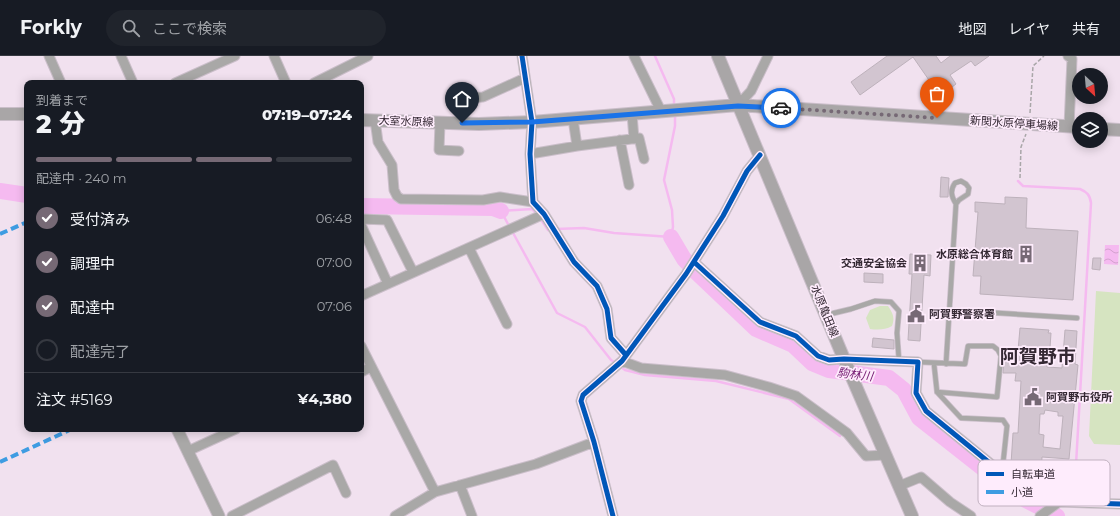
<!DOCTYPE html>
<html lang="ja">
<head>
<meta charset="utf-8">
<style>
	body { margin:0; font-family:Montserrat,"Noto Sans JP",sans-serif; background:#20242c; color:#f1f3f6; height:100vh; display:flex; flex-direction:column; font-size:15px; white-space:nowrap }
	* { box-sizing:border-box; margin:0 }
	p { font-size:13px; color:#9ea1a6 }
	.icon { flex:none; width:22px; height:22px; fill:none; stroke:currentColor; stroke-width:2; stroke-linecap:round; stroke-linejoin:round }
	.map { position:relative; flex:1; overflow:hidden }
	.panel { position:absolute; left:24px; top:24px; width:340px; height:352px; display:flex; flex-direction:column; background:#171b24; border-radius:8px; box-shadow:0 2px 10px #0003 }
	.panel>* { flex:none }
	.needle { width:26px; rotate:154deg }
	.buttons { position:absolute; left:1072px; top:12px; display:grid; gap:8px }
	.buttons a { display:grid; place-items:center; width:36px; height:36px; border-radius:50%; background:#171b24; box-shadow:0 2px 10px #0003; font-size:20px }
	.pin { position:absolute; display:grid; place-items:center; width:34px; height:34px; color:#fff; margin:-41px -17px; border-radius:50% 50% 50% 0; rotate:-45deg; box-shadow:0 0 4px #0007 }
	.pin .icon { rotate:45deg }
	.courier { position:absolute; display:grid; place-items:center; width:40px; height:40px; margin:-20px; border:3px solid #1a73e8; border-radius:50%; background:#fff; color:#222; box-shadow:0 1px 5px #0007 }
	.headline em { font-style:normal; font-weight:800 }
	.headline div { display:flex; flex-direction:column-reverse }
	.headline { display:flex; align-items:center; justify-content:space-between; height:68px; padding:0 12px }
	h1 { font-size:26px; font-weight:800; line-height:30px }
	.bar { display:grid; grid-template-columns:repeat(4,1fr); gap:6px 4px; align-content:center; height:48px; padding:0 12px }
	.bar i { height:5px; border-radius:3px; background:#363941 }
	.bar .active { background:#766975 }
	.bar p { grid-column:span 4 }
	.line { display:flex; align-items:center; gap:10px; padding:0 12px; border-top:1px solid #363941 }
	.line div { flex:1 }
	ol { padding:0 12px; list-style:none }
	li { display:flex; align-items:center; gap:12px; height:44px }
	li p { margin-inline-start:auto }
	li .icon { padding:4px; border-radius:50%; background:#766975; color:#fff; stroke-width:4 }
	li:last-child { color:#9ea1a6 }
	li i { width:22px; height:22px; border:2px solid #363941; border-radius:50% }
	header { display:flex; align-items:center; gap:24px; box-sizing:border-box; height:56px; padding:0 20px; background:#171b24; border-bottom:1px solid #363941 }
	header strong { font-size:19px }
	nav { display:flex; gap:22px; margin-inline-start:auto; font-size:14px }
	.search { width:280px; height:36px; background:#20242c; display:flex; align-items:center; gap:10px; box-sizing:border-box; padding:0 14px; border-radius:22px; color:#9ea1a6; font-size:15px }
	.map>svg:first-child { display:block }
	.grass { fill:#d6e4c1 }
	.water { fill:url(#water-waves) }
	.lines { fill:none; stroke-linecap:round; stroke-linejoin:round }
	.stream { stroke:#f5baf0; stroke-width:2.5 }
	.river { stroke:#f5baf0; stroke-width:16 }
	.building { fill:#d2c5d0; stroke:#bdb1bb; fill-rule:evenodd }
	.service-casing { stroke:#cabec9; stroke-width:6 }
	.minor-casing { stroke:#cabec9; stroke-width:11 }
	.tertiary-casing { stroke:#cabec9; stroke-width:13 }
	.secondary-casing { stroke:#cabec9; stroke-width:14 }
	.path { stroke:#a9a6a8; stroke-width:1.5; stroke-dasharray:4 2; stroke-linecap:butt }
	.service { stroke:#a9a8a7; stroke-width:4.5 }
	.minor { stroke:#a9a8a7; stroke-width:9 }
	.tertiary { stroke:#a9a8a7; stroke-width:11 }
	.secondary { stroke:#a9a6a7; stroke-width:12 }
	.quiet { stroke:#3e9ce2; stroke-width:4; stroke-dasharray:8 4; stroke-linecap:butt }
	.cycleway-casing { stroke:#feecfc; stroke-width:8 }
	.cycleway { stroke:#0057b8; stroke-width:5 }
	.done { stroke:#766975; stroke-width:4; stroke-dasharray:0 7.2 }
	.route { stroke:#1a73e8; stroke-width:5 }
	.labels { text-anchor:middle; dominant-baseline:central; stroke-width:3.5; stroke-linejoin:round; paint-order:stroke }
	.street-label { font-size:11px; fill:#342833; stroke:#feecfc }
	.poi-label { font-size:11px; font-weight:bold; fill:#342833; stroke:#feecfc; text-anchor:end }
	.water-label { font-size:12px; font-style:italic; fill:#751c72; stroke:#feecfc }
	.town-label { font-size:19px; font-weight:bold; fill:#342833; stroke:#feecfc }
	.key { fill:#feecfc; stroke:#c1b1c0; stroke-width:1 }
	.key-label { font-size:11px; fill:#342833 }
</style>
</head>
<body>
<header>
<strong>Forkly</strong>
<div class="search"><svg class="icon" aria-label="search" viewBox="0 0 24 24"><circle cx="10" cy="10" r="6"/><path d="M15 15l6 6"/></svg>ここで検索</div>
<nav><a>地図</a><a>レイヤ</a><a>共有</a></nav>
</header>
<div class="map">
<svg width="1120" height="460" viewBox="0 0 1120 460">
	<defs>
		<pattern id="water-waves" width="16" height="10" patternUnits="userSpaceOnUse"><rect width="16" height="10" fill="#f5baf0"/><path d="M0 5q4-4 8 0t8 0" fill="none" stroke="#d3a0ce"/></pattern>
	</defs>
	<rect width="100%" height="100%" fill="#f1e1ef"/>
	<!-- grass -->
	<path class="grass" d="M1096,235L1120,237V389L1094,388L1089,380Z
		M880,250H888C893,257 895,262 892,270C885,274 878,274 870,273L866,262L870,254Z"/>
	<!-- water -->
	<path class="water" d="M1105,189H1119L1118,209L1104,208Z"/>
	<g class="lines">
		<!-- stream -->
		<path class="stream" d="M655,0L674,43V51
			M1018,125L1023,130L1080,133C1087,136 1090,139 1091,147L1075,426
			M540,162L548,174H551
			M509,170L501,155L532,153L537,158
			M556,173L584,172L614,177L671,181L673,171L672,154L664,124L675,70V58
			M512,175L557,257L585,271L611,304L616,307
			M620,310L625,314L645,319L716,325L789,343L840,380"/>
		<!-- river -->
		<path class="river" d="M0,135L27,139
			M361,150L493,152L501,155
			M671,181L684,203L696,216L756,273L793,289L812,307L829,314L889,322L904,334L919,362L1018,440L1057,460"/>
	</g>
	<!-- building -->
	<path class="building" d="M887,0H936L941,7L950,0H989L975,10L971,5L950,19L956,28L944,37L935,25L931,27L913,1L860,39L851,26Z
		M941,121L949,122L948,141H940Z
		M1005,141L1027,142L1026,172L1078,175L1073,244L980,238L981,220H973L978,156H975V146L1005,148Z
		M910,198L931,199L930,220L924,219L920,285L908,284L912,218H909Z
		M1093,202H1101L1100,214L1092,213Z
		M864,217L883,218V227L864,226Z
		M1020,272L1049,274L1048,277H1051L1050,292H1048L1047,311L1062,312L1065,274L1077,275L1075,308L1078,309L1069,403L1042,401L1041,420H1039V425L1029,424V422H1024V419H1017V408H1011L1013,377H1018L1021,325H1015L1016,317H1003L1004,305L1017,306ZM1045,354L1058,356V360H1063L1060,393L1043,391L1044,379L1039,378L1040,358H1044Z
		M873,282L894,284V293L872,291Z"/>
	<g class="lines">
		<!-- service casing -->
		<g class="service-casing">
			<path id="service" d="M950,254L1077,262
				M826,259L851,253L875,245L891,246L899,255L897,277L899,305
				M918,306L965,308L968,290H993L998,294L1001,300L997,341L937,336
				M934,308L937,336L961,362L1003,364L1007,370L1002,417
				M946,308L956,148C951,140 950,134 955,127L961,125L966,128L969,132L968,138L959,144L956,148"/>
		</g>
		<!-- minor casing -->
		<g class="minor-casing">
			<path id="minor" d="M49,0L61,27
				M121,0L133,27
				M274,0L286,27
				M522,0L532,66L530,98L533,146L544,158L574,206L597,230L607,253L611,282L626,299
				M634,0L661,55
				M1068,0L1072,3L1069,70
				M175,27L235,0
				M314,27L368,0
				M738,49L751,35L768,0
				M632,58L634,83
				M573,63L577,90
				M375,64L378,86L392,109L394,134L397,140L401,143L483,144L500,141L533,146
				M440,67L439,94L459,95
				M461,67L467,42L483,41L525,22
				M620,84L629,129
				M530,98L577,90L639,82L644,103
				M361,163L387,164L413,216
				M361,169L388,228
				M469,192L507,268
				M694,206L760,266L796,280L818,300L829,304L844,303L918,306L916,337L926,355L1002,417L1023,433L1034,439L1047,444L1059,446L1120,448
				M361,240L544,158
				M361,290L435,436
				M622,305L641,312L725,319L769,331L796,340L847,377L866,400L886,399
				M361,316L371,311
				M188,395L236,373
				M460,429L472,460
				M899,430L921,421L950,446L971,460
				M232,460L333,409L346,437
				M395,460L435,436L536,408L594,386
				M613,460L594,386L581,345L583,339L622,305L686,218L723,160L747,115L760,99
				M1040,460L1059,446"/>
		</g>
		<!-- tertiary casing -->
		<g class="tertiary-casing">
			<path id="tertiary" d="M177,373L219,460"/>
		</g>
		<!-- secondary casing -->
		<g class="secondary-casing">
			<path id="secondary" d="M718,0L844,303L912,460
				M0,58H27
				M361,64L479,68L532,66L738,49L1079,71
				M1101,73L1120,74"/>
		</g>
		<!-- path -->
		<path class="path" d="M1030,57L1033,10L1044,0
			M1020,122L1021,91L1026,78"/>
		<!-- service -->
		<use href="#service" class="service"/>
		<!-- minor -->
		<use href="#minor" class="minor"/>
		<!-- tertiary -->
		<use href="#tertiary" class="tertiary"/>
		<!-- secondary -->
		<use href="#secondary" class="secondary"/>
		<!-- quiet -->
		<path class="quiet" d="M0,178L27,166
			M0,406L72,373"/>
		<!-- cycleway casing -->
		<g class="cycleway-casing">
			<path id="cycleway" d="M522,0L532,66L530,98L533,146L544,158L574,206L597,230L607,253L611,282L626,299
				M694,206L760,266L796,280L818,300L829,304L844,303L918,306L916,337L926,355L1002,417L1023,433L1034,439L1047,444L1059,446L1120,448
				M613,460L594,386L581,345L583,339L622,305L686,218L723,160L747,115L760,99"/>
		</g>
		<!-- cycleway -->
		<use href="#cycleway" class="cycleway"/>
	</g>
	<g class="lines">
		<!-- done -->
		<path class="done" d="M781,52L937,62"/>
		<!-- route -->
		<path class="route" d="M462,67L532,66L738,50L781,52"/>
	</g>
	<!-- icons -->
	<defs>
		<g id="building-bare" transform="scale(1.38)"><path d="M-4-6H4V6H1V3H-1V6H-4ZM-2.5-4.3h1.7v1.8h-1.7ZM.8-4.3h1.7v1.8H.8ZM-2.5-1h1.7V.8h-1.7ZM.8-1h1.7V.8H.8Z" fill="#766975" stroke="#feecfc" stroke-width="2.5" paint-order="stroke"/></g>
		<g id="civic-bare" transform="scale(1.38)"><path d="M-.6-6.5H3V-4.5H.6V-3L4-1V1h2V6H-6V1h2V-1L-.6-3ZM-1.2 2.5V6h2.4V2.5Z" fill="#766975" stroke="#feecfc" stroke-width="2.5" paint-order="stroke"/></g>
	</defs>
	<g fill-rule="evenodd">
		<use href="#building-bare" x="1026" y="198"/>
		<use href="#building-bare" x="920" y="207"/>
		<use href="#civic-bare" x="916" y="258"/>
		<use href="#civic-bare" x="1033" y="341"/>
	</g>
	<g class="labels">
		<!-- street labels -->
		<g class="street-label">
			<text transform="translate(406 65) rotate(2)">大室水原線</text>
			<text transform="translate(1014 67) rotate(4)">新関水原停車場線</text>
			<text transform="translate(825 255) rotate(68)">水原亀田線</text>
		</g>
		<!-- poi labels -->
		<g class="poi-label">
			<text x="1013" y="198">水原総合体育館</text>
			<text x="907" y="207">交通安全協会</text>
			<text x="929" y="258" text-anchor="start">阿賀野警察署</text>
			<text x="1046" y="341" text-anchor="start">阿賀野市役所</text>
		</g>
		<!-- water labels -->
		<g class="water-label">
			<text transform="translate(855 318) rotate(7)">駒林川</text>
		</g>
		<!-- town labels -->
		<g class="town-label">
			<text x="1038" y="300">阿賀野市</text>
		</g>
	</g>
	<!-- legend -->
	<rect x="978" y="404" width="132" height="46" rx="6" class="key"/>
	<rect x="986" y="416" width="18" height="4" fill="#0057b8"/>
	<rect x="986" y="434" width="18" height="4" fill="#3e9ce2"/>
	<g class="key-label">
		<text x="1011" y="422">自転車道</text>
		<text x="1011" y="440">小道</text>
	</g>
</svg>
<div class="buttons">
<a><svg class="needle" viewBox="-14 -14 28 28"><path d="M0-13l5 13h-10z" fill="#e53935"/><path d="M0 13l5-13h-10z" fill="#9ea1a6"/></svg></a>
<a><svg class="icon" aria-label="layers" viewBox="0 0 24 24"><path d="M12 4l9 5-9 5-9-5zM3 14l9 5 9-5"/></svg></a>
</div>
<div class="pin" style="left:937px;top:62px;background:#ea580c"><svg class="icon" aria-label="bag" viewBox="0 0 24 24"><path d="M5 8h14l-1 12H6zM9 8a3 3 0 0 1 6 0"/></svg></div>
<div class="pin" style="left:462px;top:67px;background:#1f2937"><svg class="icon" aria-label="home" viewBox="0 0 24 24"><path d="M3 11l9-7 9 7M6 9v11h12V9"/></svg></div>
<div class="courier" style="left:781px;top:52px"><svg class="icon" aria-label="car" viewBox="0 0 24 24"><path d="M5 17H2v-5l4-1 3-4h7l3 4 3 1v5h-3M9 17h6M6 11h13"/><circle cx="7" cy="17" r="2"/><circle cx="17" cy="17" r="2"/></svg></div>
<section class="panel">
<div class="headline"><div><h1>2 分</h1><p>到着まで</p></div><em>07:19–07:24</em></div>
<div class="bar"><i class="active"></i><i class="active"></i><i class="active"></i><i></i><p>配達中 · 240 m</p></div>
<ol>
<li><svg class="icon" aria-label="check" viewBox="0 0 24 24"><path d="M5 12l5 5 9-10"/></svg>受付済み<p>06:48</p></li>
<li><svg class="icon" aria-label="check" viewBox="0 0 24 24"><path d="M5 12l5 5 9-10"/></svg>調理中<p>07:00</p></li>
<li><svg class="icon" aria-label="check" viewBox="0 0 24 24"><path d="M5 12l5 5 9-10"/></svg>配達中<p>07:06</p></li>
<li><i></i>配達完了</li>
</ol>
<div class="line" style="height:52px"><div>注文 #5169</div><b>¥4,380</b></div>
</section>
</div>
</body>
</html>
